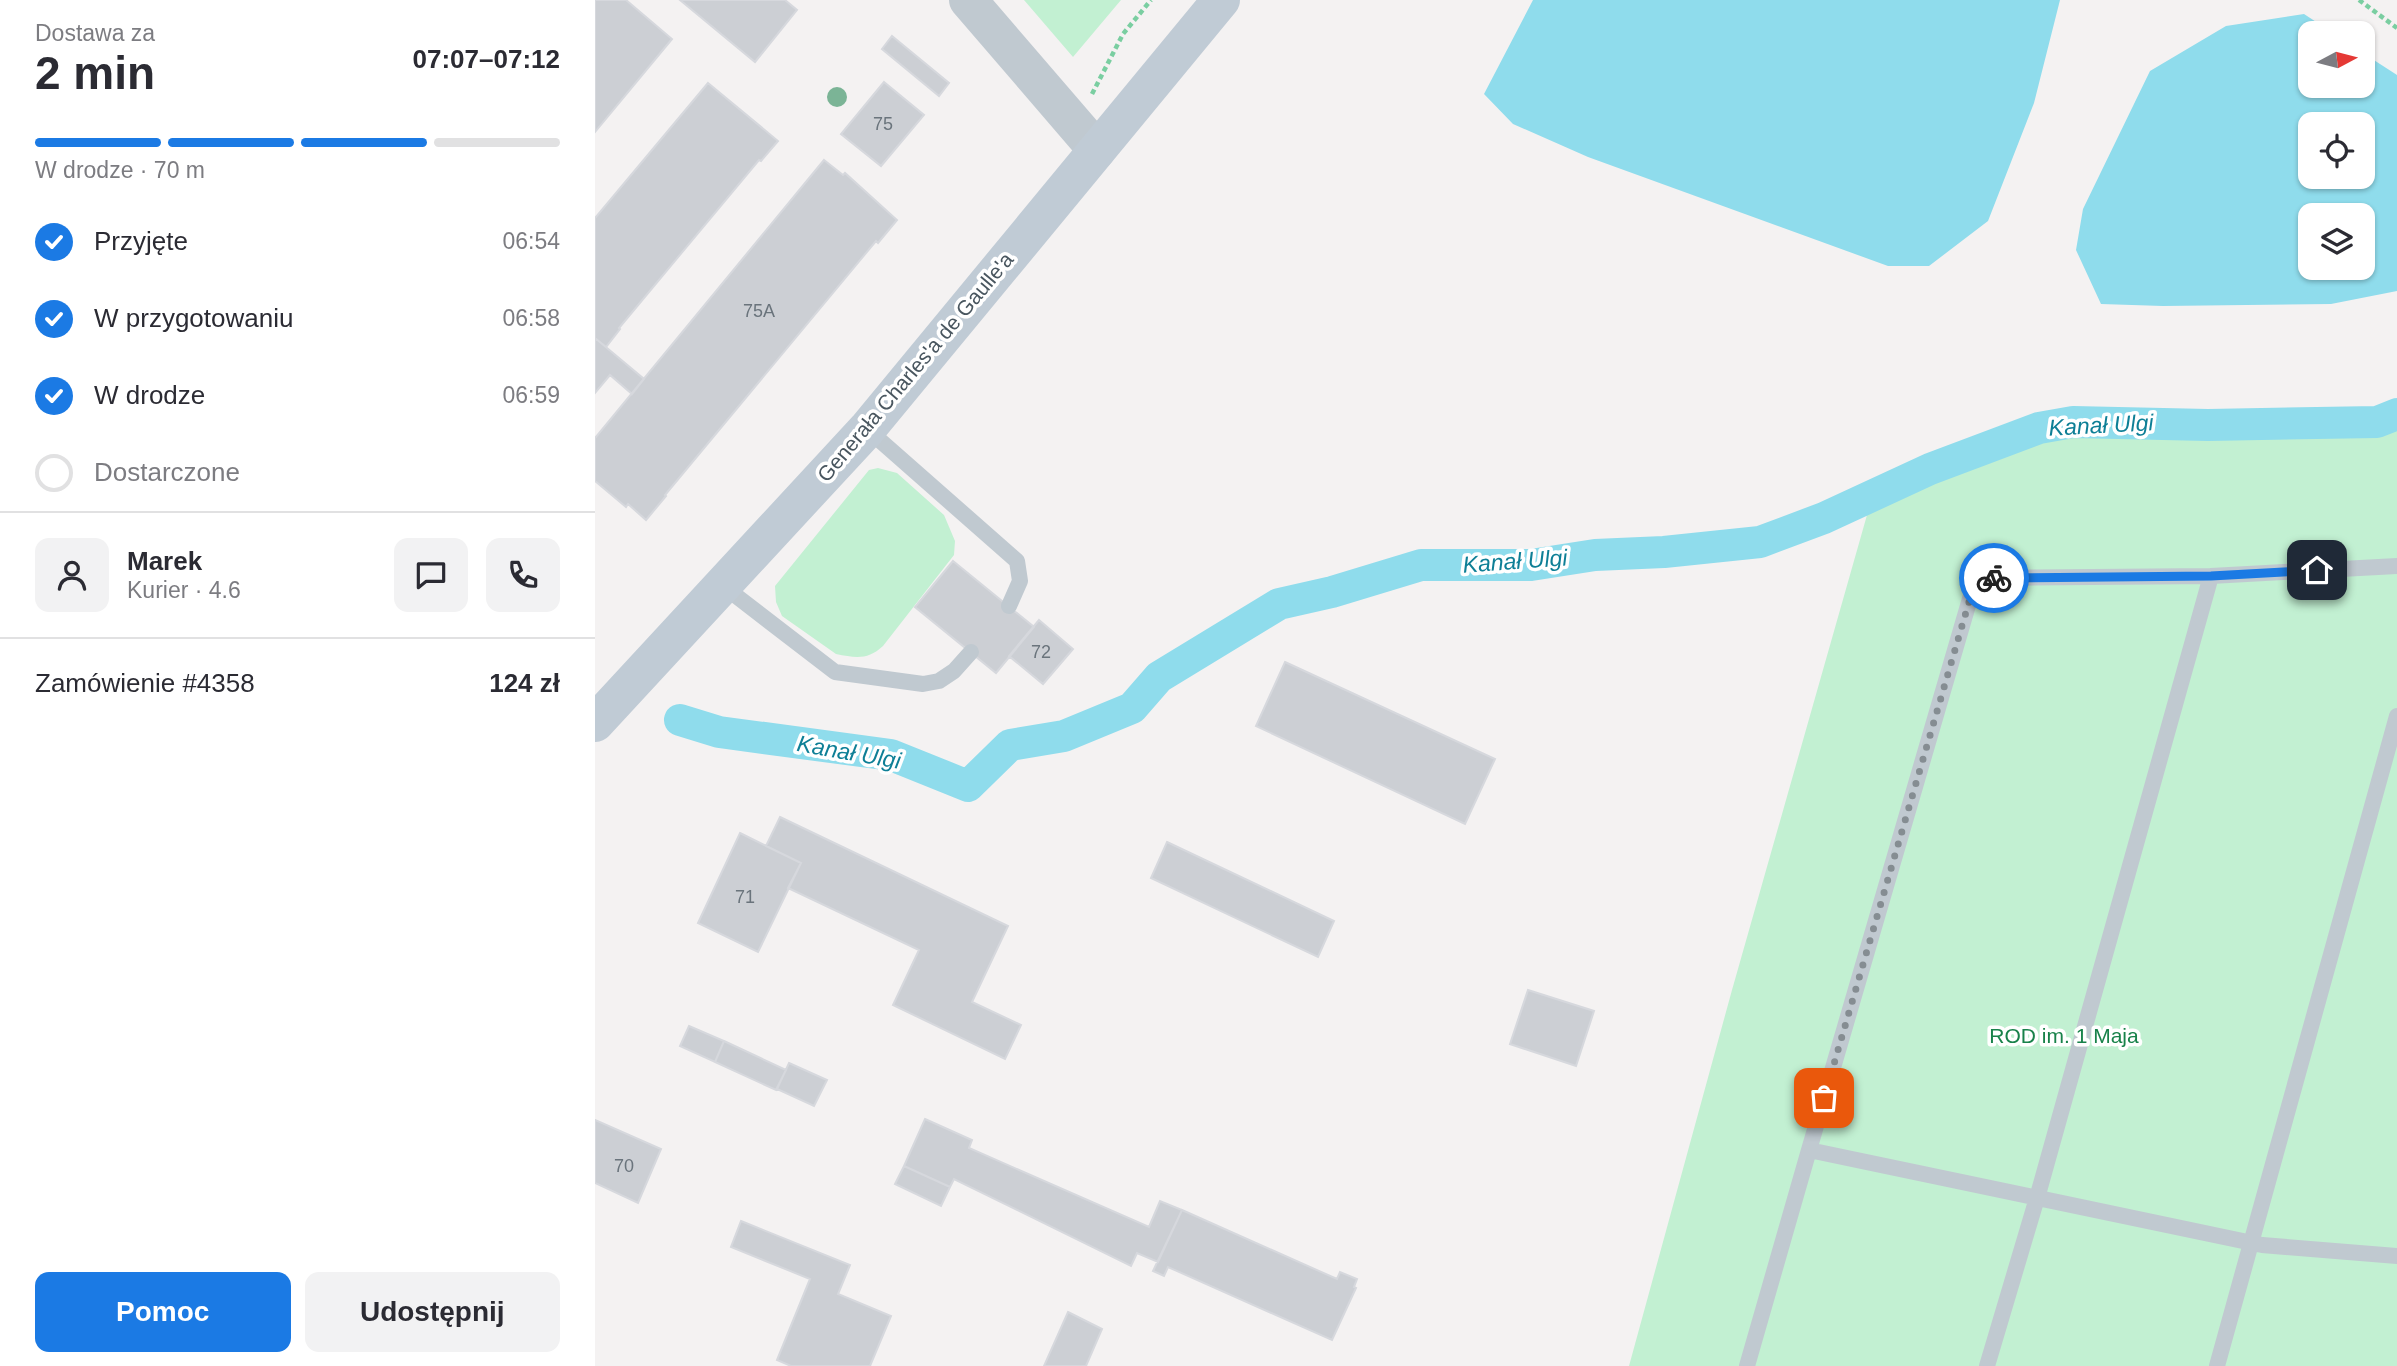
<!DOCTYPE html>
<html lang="pl">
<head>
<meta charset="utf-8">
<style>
	body { margin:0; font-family:Helvetica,sans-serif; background:#f2f2f3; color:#2b2b33; height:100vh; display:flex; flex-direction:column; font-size:26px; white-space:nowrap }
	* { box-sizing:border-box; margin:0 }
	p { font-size:23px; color:#7c7c81 }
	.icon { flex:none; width:38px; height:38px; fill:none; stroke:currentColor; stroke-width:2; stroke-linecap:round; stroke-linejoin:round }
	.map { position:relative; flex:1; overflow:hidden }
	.drawer { display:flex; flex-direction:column; background:#fff; width:595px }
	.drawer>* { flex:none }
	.needle { width:46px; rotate:83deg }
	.buttons { position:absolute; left:1703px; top:21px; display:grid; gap:14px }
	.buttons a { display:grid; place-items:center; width:77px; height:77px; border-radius:14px; background:#fff; box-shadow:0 2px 5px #0004; font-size:35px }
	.pin { position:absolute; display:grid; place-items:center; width:60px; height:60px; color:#fff; margin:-30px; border-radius:14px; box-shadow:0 4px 10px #0006 }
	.courier { position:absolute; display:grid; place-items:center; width:70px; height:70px; margin:-35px; border:5px solid #1b7ae4; border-radius:50%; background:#fff; color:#222; box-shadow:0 2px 9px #0007 }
	.overview em { font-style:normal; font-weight:600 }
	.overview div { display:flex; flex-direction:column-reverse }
	.overview { display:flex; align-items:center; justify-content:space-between; height:119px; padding:0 35px }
	h1 { font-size:46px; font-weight:600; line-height:52px }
	.bar { display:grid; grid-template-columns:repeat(4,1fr); gap:10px 7px; align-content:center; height:84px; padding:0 35px }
	.bar i { height:9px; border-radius:5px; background:#e1e1e2 }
	.bar .on { background:#1b7ae4 }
	.bar p { grid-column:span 4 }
	.line { display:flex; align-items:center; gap:18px; padding:0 35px; border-top:2px solid #e1e1e2 }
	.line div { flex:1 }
	.round { display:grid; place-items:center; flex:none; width:74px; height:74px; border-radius:14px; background:#f2f2f3 }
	ol { padding:0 35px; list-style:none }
	li { display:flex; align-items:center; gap:21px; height:77px }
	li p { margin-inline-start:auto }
	li .icon { padding:7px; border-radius:50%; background:#1b7ae4; color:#fff; stroke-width:4 }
	li:last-child { color:#7c7c81 }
	li i { width:38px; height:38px; border:4px solid #e1e1e2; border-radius:50% }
	.button { display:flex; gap:14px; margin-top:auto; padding:14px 35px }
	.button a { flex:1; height:80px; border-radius:14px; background:#1b7ae4; color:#fff; font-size:28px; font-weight:600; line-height:80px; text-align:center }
	.button a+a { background:#f2f2f3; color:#2b2b33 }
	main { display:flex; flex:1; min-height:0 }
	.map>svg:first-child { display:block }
	.green { fill:#c2f0d2 }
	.water { fill:#8fdcec; fill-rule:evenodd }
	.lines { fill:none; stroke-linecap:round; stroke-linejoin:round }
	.canal { stroke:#8fdcec; stroke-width:32 }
	.building { fill:#cccfd4; stroke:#d6d8dd; stroke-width:2 }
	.path { stroke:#7acea1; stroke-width:4.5; stroke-dasharray:5 3.5; stroke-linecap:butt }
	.service { stroke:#c0c9d0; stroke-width:16 }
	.tertiary { stroke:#c0c9d0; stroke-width:38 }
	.secondary { stroke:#c0cbd5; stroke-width:38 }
	.tree { fill:#7bb496 }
	.done { stroke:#858d92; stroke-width:7; stroke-dasharray:0 12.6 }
	.route { stroke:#1b7ae4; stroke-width:9 }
	.labels { text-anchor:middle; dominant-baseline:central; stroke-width:7; stroke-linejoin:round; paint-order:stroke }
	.number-label { font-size:18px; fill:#6a747c }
	.street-label { font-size:21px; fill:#49565f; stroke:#fff }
	.park-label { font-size:21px; fill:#18824a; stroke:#fff }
	.water-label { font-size:23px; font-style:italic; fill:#0e7f96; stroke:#fff }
</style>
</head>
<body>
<main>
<section class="drawer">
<div class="overview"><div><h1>2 min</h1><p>Dostawa za</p></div><em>07:07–07:12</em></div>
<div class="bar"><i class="on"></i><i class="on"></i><i class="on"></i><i></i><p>W drodze · 70 m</p></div>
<ol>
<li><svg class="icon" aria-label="check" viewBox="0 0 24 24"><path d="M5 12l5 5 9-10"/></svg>Przyjęte<p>06:54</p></li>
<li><svg class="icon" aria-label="check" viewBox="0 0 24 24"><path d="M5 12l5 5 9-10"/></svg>W przygotowaniu<p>06:58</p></li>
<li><svg class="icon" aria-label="check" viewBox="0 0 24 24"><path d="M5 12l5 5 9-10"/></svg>W drodze<p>06:59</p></li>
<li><i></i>Dostarczone</li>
</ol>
<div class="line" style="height:126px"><a class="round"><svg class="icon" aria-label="person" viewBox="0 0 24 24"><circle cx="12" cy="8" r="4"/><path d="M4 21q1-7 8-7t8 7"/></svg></a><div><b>Marek</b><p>Kurier · 4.6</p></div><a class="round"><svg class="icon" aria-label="chat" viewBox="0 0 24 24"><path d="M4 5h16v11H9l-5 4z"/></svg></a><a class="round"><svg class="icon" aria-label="phone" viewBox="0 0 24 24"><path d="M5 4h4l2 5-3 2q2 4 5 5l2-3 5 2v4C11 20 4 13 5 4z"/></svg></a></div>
<div class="line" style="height:91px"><div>Zamówienie #4358</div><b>124 zł</b></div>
<div class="button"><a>Pomoc</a><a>Udostępnij</a></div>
</section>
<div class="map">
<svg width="1802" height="1366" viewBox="0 0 1802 1366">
	<rect width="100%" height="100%" fill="#f4f2f2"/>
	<!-- green -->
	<path class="green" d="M429,0H526L478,57Z
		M1802,426V1366H1034L1137,990L1274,508L1456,431H1789Z
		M283,468L302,473L349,515L360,541L359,555L288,646C273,660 261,658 241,654L187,616L181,602L180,586L274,470Z"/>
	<!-- water -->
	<path class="water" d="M938,0H1465L1439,103L1393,221L1334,266H1293L993,157L918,124L889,94Z
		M1709,14L1738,33H1715V86H1768V53L1802,75V291L1736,304L1568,306L1506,304L1481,250L1488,209L1555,71L1631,26ZM1715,124H1768V177H1715ZM1715,215H1768V268H1715Z"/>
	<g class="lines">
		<!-- canal -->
		<path class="canal" d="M85,720L124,732L296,755L373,786L415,745L469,736L537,708L564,677L684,604L737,592L826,565H936L1000,555L1069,552L1165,542L1229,518L1335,469L1444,428L1478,422L1613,425L1782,422L1802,414"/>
	</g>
	<!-- building -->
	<path class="building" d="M0,0H31L77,39L0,132Z
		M85,0H190L202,10L160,62Z
		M297,36L354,83L344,96L287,49Z
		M289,82L329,115L286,166L246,134Z
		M113,83L183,141L166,161L164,160L24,328L25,329L11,347L0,338V218Z
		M229,160L248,175L250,173L302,220L283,243L281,241L70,495L71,496L51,520L33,504L31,507L0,481V438Z
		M0,338L49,379L37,394L15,375L0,393Z
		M358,561L439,627L401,673L320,607Z
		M444,620L478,649L448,684L414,656Z
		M690,662L900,759L870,824L661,726Z
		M185,817L413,926L377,1002L426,1025L410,1059L298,1005L324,950L193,888L206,863L171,846Z
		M145,833L206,863L163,952L103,923Z
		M572,842L739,921L723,957L556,878Z
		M933,990L999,1011L981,1066L915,1044Z
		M94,1026L129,1041L120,1062L85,1046Z
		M129,1041L191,1070L181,1090L120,1062Z
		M194,1063L232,1080L219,1106L182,1089Z
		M330,1119L377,1140L374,1148L554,1227L565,1201L587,1210L563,1262L542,1253L536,1266L359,1179L355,1187L309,1166Z
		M0,1120L66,1149L43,1203L0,1183Z
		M309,1166L355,1187L346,1206L300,1184Z
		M587,1210L742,1279L745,1272L762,1279L759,1287L761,1288L737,1340L573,1267L569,1276L558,1271Z
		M146,1221L255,1265L243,1294L296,1316L275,1366H196L182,1360L215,1279L136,1247Z
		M473,1312L507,1329L491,1366H449Z"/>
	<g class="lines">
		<!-- path -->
		<path class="path" d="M1764,0L1802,28
			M497,94L528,34L556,0"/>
		<!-- service -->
		<path class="service" d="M272,429L422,561L425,581L414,606
			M1616,576L1802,566
			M127,585L240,672L328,684L344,681L359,671L376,652
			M1214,1150L1381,578L1616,576L1442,1198L1392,1366
			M1152,1366L1214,1150L1667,1245L1802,1256
			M1622,1366L1802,716"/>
		<!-- tertiary -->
		<path class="tertiary" d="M373,0L502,150"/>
		<!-- secondary -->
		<path class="secondary" d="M0,723L272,429L626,0"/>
	</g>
	<!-- trees -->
	<circle class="tree" cx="242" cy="97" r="10"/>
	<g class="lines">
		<!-- done -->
		<path class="done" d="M1229,1098L1381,578H1399"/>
		<!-- route -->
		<path class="route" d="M1399,578L1616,576L1722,570"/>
	</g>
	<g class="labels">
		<!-- number labels -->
		<g class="number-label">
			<text x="288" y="124">75</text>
			<text x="164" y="311">75A</text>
			<text x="446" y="652">72</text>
			<text x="150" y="897">71</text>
			<text x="29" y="1166">70</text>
		</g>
		<!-- street labels -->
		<g class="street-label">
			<text transform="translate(320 367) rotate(-50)">Generała Charles'a de Gaulle'a</text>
		</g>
		<!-- park labels -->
		<g class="park-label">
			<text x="1469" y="1035">ROD im. 1 Maja</text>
		</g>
		<!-- water labels -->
		<g class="water-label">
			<text transform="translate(1506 425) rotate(-3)">Kanał Ulgi</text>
			<text transform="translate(920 561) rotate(-4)">Kanał Ulgi</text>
			<text transform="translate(254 752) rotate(10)">Kanał Ulgi</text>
		</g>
	</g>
</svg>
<div class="buttons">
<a><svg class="needle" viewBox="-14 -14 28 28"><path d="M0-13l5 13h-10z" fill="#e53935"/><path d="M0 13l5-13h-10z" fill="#7c7c81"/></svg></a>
<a><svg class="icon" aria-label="locate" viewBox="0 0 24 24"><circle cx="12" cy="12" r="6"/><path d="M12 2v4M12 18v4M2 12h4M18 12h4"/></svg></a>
<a><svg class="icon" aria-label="layers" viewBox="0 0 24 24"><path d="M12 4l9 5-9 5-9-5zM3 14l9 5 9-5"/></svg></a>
</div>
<div class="pin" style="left:1229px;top:1098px;background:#ea580c"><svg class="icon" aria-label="bag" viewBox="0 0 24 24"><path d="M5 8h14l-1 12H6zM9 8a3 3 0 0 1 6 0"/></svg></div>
<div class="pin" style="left:1722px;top:570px;background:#1f2937"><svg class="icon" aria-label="home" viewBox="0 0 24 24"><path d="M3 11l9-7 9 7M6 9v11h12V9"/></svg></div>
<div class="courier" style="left:1399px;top:578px"><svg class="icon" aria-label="bike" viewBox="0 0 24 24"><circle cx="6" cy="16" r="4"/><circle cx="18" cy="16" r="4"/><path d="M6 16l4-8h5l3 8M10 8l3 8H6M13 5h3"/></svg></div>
</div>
</main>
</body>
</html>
